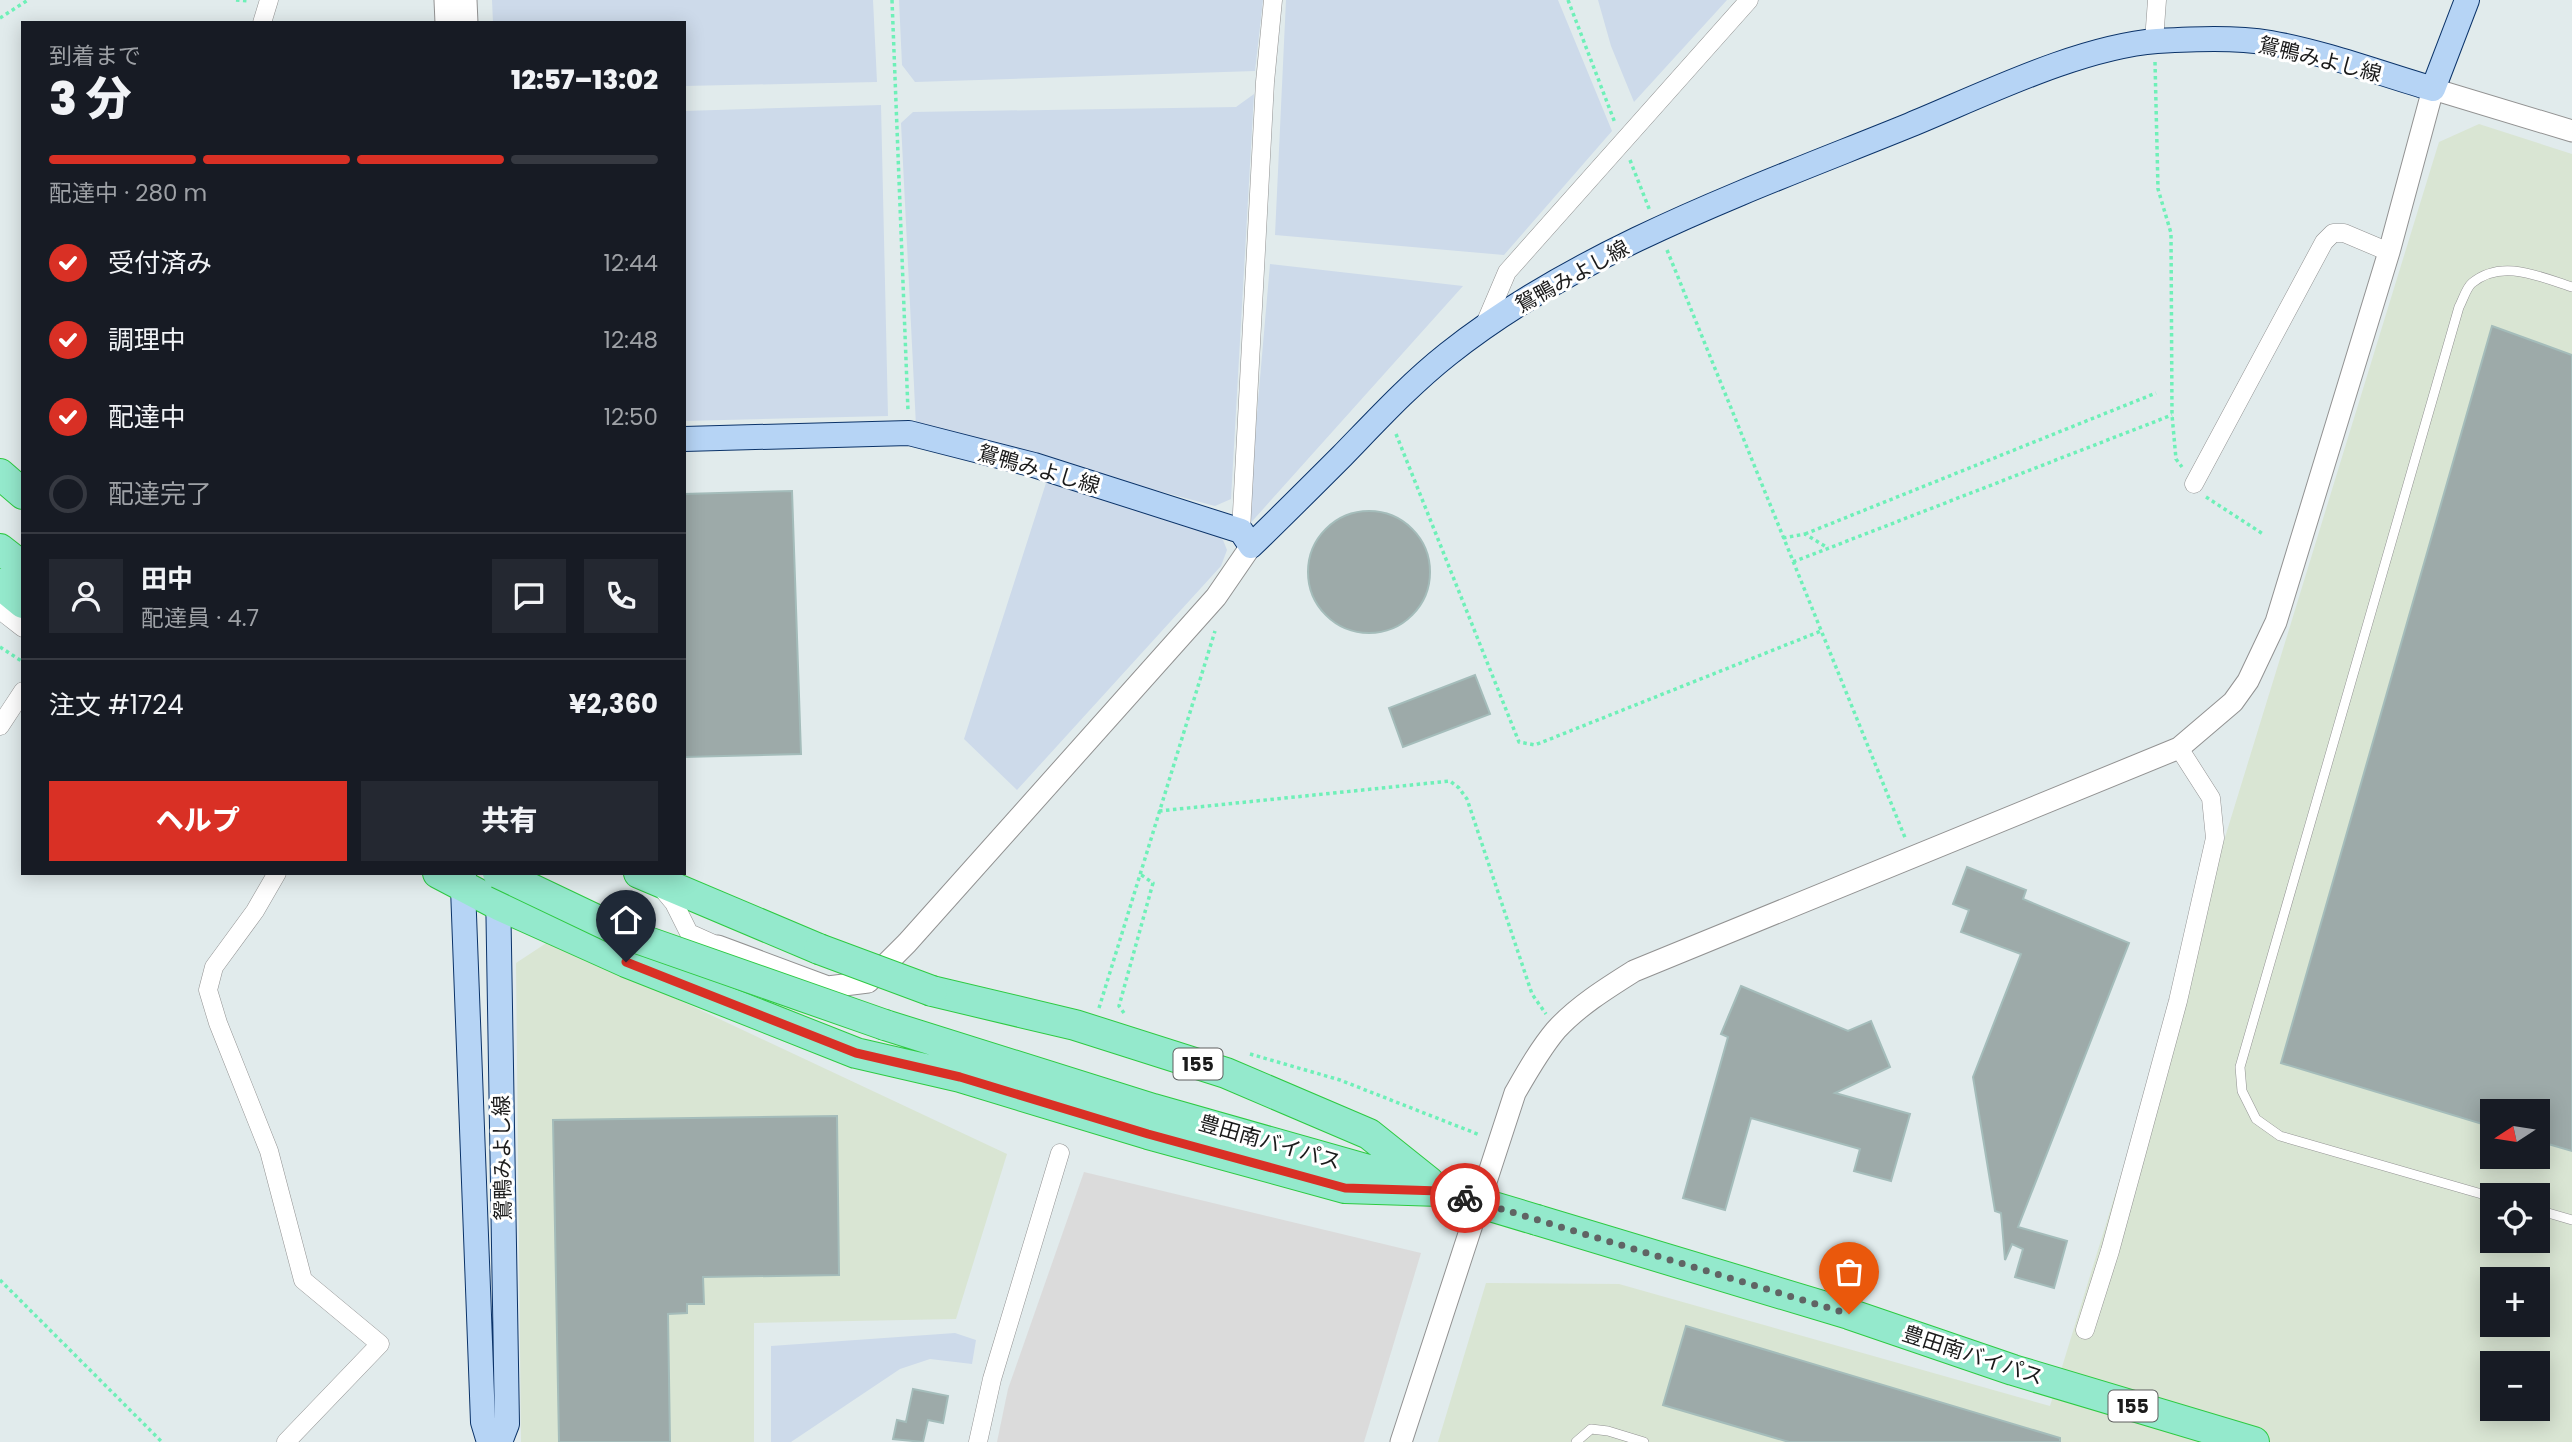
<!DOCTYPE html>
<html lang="ja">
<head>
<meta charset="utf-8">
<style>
	body { margin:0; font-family:Poppins,"Noto Sans JP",sans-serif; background:#242831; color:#f1f3f6; height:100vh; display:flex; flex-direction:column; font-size:26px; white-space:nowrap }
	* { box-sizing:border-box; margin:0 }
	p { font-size:23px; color:#9ea1a6 }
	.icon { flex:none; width:38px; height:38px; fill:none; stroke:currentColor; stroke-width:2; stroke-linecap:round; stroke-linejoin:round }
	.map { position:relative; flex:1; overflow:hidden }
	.drawer { position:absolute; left:21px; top:21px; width:665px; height:854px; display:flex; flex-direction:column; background:#171b24; border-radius:0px; box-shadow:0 4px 18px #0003 }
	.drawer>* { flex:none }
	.needle { width:46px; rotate:258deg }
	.buttons { position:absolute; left:2480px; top:1099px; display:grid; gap:14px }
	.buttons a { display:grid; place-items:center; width:70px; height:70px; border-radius:0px; background:#171b24; box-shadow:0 4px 18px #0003; font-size:35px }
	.pin { position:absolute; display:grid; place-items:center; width:60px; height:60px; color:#fff; margin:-72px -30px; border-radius:50% 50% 50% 0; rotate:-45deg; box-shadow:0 0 7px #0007 }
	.pin .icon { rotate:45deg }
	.courier { position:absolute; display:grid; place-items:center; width:70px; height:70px; margin:-35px; border:5px solid #d93025; border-radius:50%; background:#fff; color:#222; box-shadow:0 2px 9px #0007 }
	.overview em { font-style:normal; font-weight:800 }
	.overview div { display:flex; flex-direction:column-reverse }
	.overview { display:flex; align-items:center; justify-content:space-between; height:119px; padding:0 28px }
	h1 { font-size:46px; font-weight:800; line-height:52px }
	.bar { display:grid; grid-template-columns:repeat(4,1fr); gap:10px 7px; align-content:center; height:84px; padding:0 28px }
	.bar i { height:9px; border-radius:5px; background:#363941 }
	.bar .current { background:#d93025 }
	.bar p { grid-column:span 4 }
	.line { display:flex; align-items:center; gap:18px; padding:0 28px; border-top:2px solid #363941 }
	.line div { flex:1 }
	.round { display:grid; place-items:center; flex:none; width:74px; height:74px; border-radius:0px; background:#242831 }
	ol { padding:0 28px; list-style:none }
	li { display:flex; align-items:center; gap:21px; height:77px }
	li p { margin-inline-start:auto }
	li .icon { padding:7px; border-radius:50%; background:#d93025; color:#fff; stroke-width:4 }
	li:last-child { color:#9ea1a6 }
	li i { width:38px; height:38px; border:4px solid #363941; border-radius:50% }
	.cta { display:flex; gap:14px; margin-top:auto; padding:14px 28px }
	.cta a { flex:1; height:80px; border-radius:0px; background:#d93025; color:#fff; font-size:28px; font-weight:800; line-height:80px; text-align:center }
	.cta a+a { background:#242831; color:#f1f3f6 }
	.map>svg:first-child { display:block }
	.industrial { fill:#d9e5d3; fill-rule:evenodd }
	.farmland { fill:#cddaea }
	.parking { fill:#dbdbdb }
	.building { fill:#9daaa9; stroke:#a4bcba; stroke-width:2 }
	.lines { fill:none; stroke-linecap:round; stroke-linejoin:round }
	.service-casing { stroke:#929292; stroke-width:10 }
	.minor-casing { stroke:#929292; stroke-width:19 }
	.tertiary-casing { stroke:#929292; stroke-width:23 }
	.secondary-casing { stroke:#0b3369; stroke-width:26 }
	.trunk-casing { stroke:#2eca42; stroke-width:32 }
	.path { stroke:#6ef0b8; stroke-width:3.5; stroke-dasharray:3.5 3.5; stroke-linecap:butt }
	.service { stroke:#fff; stroke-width:9 }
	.minor { stroke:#fff; stroke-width:18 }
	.tertiary { stroke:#fff; stroke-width:21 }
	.secondary { stroke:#b6d4f5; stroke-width:24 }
	.trunk { stroke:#94e9cc; stroke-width:30 }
	.trunk-bridge-casing { stroke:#2eca42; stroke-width:32; stroke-linecap:butt }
	.trunk-bridge { stroke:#94e9cc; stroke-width:30 }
	.done { stroke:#606464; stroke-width:7; stroke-dasharray:0 12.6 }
	.route { stroke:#d93025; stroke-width:9 }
	.labels { text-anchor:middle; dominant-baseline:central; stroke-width:6; stroke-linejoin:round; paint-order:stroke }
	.shield { fill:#fff; stroke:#5f5f5f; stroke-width:2 }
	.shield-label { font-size:19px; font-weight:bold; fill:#1b1b1b }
	.street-label { font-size:21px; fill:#1b1b1b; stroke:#fff }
</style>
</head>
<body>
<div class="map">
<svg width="2572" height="1442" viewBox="0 0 2572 1442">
	<rect width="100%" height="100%" fill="#e1ebec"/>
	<!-- industrial -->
	<path class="industrial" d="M2479,124L2572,154V1442H1438L1486,1283L1619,1284L2050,1406L2439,142ZM2492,1111H2538V1157H2492ZM2492,1195H2538V1241H2492ZM2492,1279H2538V1325H2492ZM2492,1363H2538V1409H2492Z
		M551,940L1007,1154L956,1319L754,1323V1442H521L516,963Z"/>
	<!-- farmland -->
	<path class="farmland" d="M492,0H873L877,82L684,86V23H493Z
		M899,0H1263L1255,71L915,82L902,65Z
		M1286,0H1558L1612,131L1504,255L1275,235Z
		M1598,0H1727L1634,102L1611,46Z
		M1254,94L1231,499L1215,506L916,426L901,123L913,112L1236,107Z
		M881,105L888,416L684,421V111Z
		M1270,264L1463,286L1247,527Z
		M1046,483L1213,532L1223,540L1227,550L1221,566L1017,790L964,739Z
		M955,1333L976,1340L972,1364L930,1359L900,1369L791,1442H771V1346Z"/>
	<!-- parking -->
	<path class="parking" d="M1084,1172L1421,1253L1364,1442H997L1008,1389Z"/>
	<!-- building -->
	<path class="building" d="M2492,326L2572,355V1151L2538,1141V1111H2492V1127L2281,1063Z
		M792,491L801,754L684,757V494Z
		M1308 572a61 61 0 1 1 122 0a61 61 0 1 1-122 0Z
		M1475,675L1490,714L1403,747L1389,708Z
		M1967,867L2026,890L2023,899L2129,943L2018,1227L2067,1241L2054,1288L2015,1277L2023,1249L2012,1244L2005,1260L2001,1213L1995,1211L1973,1077L2021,954L1961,932L1969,910L1953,904Z
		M1741,986L1848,1031L1871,1021L1890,1067L1835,1093L1910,1114L1891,1181L1854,1171L1860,1149L1751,1118L1725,1210L1683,1198L1728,1037L1721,1034Z
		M837,1116L839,1275L703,1277L704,1304H687V1313L668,1314L670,1442H559L553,1120Z
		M1686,1326L2060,1438V1442H1789L1663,1405Z
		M913,1389L948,1396L943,1423L928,1420L923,1442L893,1439L897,1420L906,1422Z"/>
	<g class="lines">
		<!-- service casing -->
		<g class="service-casing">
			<path id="service" d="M2492,1197L2280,1136L2256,1119L2242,1091L2240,1067L2459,307C2463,300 2466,288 2472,283C2502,258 2540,277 2572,287
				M2538,1210L2572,1220
				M1576,1442L1591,1429L1608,1431L1644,1442"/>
		</g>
		<!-- minor casing -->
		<g class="minor-casing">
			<path id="minor" d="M262,23L269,0
				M2154,41L2157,0
				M1484,326L1507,272L1749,0
				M2194,484L2324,242L2333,233H2344L2389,252
				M1241,531L1265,82L1273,0
				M0,610L23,628
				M0,726L23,691
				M277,873L255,911L214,967L208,990L218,1023L269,1151L303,1280L380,1344L286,1442
				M660,886L674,903L689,933L718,946
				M2085,1330L2110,1251L2178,1001L2215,838L2211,798L2179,748
				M978,1442L992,1379L1060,1153"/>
		</g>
		<!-- tertiary casing -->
		<g class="tertiary-casing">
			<path id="tertiary" d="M445,0L446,23
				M466,0L467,23
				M718,946L828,987L868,982L907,943L1216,597L1251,546
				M1401,1442L1515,1093C1527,1072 1540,1049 1556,1030C1578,1006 1607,988 1634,971L2179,748L2233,702L2248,681L2276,622L2389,252L2433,89L2572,131"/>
		</g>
		<!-- secondary casing -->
		<g class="secondary-casing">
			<path id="secondary" d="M684,439L909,433L1034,465L1241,531L1251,546C1282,516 1312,486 1342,456C1376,421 1410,384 1448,354C1580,249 1755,188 1910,125C1983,95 2079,47 2157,41C2194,39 2234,37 2271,43C2326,53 2379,73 2433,89L2467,0
				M464,873L463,888L483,1422L489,1442
				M498,888L507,1424L500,1442"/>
		</g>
		<!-- trunk casing -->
		<g class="trunk-casing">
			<path id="trunk" d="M0,474L23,494
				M0,549L23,567
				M0,584L23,603
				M438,873L499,905L626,962L856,1053L960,1077L1148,1134L1345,1188L1440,1191
				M639,873L819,949
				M932,991L1075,1025L1226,1073L1369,1134L1429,1182
				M885,1025L1153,1109L1400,1179
				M1537,1220L1849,1314L2013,1370L2254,1442"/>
		</g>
		<!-- path -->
		<path class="path" d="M236,0L248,1
			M892,0L908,411
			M1568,0L1615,123
			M0,18L28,0
			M2155,62L2158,189L2171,233L2172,415L2176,459L2182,467
			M1630,160L1650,211
			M1667,250L1906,840
			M1396,434L1519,742L1535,745L1821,631
			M2206,497L2263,534
			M1805,534L2156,393
			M1783,538L1805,534L1828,548
			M1793,562L2172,415
			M0,647L23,662
			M1159,811L1450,781L1459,788L1467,799L1532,994L1546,1014
			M1099,1008L1215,631
			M1124,1013L1119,1006L1153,883L1140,874
			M1250,1054L1340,1080L1480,1135
			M0,1280L162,1442"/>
		<!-- service -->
		<use href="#service" class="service"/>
		<!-- minor -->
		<use href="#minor" class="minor"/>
		<!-- tertiary -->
		<use href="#tertiary" class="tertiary"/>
		<!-- secondary -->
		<use href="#secondary" class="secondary"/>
		<!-- trunk -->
		<use href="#trunk" class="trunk"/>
		<!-- trunk-bridge casing -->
		<g class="trunk-bridge-casing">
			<path id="trunk-bridge" d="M498,873L628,935L885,1025
				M819,949L932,991
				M1440,1191L1537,1220"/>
		</g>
		<!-- trunk-bridge -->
		<use href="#trunk-bridge" class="trunk-bridge"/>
	</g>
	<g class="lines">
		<!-- done -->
		<path class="done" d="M1465,1198L1849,1314"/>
		<!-- route -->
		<path class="route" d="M626,962L856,1053L960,1077L1148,1134L1345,1188L1440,1191L1465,1198"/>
	</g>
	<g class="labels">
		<!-- shield labels -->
		<g class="shield">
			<rect x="1173.5" y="1048.5" width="49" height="31" rx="5"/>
			<rect x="2108.5" y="1390.5" width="49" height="31" rx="5"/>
		</g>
		<g class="shield-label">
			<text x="1198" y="1064">155</text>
			<text x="2133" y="1406">155</text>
		</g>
		<!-- street labels -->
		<g class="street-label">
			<text transform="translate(2320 59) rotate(14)">鴛鴨みよし線</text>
			<text transform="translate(1572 276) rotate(-29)">鴛鴨みよし線</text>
			<text transform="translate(1039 469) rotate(16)">鴛鴨みよし線</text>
			<text transform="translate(1270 1142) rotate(16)">豊田南バイパス</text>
			<text transform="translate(502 1158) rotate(-91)">鴛鴨みよし線</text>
			<text transform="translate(1973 1355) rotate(18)">豊田南バイパス</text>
		</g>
	</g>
</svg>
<div class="buttons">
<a><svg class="needle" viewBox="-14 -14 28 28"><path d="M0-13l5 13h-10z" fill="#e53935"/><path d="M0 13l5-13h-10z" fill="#9ea1a6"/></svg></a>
<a><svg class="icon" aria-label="locate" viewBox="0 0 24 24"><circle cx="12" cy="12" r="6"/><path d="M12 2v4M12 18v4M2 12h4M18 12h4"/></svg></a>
<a>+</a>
<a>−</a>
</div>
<div class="pin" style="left:1849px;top:1314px;background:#ea580c"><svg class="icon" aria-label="bag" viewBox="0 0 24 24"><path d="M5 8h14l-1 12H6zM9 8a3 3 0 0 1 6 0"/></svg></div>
<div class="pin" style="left:626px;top:962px;background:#1f2937"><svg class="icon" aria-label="home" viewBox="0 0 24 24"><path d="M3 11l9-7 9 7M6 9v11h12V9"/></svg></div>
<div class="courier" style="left:1465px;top:1198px"><svg class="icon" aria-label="bike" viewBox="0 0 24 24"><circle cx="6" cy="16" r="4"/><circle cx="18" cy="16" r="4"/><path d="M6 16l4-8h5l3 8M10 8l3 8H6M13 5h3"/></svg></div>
<section class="drawer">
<div class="overview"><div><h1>3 分</h1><p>到着まで</p></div><em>12:57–13:02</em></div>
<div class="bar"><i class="current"></i><i class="current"></i><i class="current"></i><i></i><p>配達中 · 280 m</p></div>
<ol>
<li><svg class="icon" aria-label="check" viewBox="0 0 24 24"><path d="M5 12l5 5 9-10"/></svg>受付済み<p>12:44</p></li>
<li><svg class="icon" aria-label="check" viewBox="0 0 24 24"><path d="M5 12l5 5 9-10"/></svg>調理中<p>12:48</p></li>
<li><svg class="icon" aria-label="check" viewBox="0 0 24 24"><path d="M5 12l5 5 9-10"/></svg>配達中<p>12:50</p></li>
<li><i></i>配達完了</li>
</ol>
<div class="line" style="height:126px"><a class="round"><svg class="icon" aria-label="person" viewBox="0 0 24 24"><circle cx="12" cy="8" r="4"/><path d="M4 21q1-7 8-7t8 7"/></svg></a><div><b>田中</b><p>配達員 · 4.7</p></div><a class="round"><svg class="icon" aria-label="chat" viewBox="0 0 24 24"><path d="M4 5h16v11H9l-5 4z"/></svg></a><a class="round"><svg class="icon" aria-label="phone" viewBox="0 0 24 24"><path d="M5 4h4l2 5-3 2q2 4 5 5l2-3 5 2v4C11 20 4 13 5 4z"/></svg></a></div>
<div class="line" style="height:91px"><div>注文 #1724</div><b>¥2,360</b></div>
<div class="cta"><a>ヘルプ</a><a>共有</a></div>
</section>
</div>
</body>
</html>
